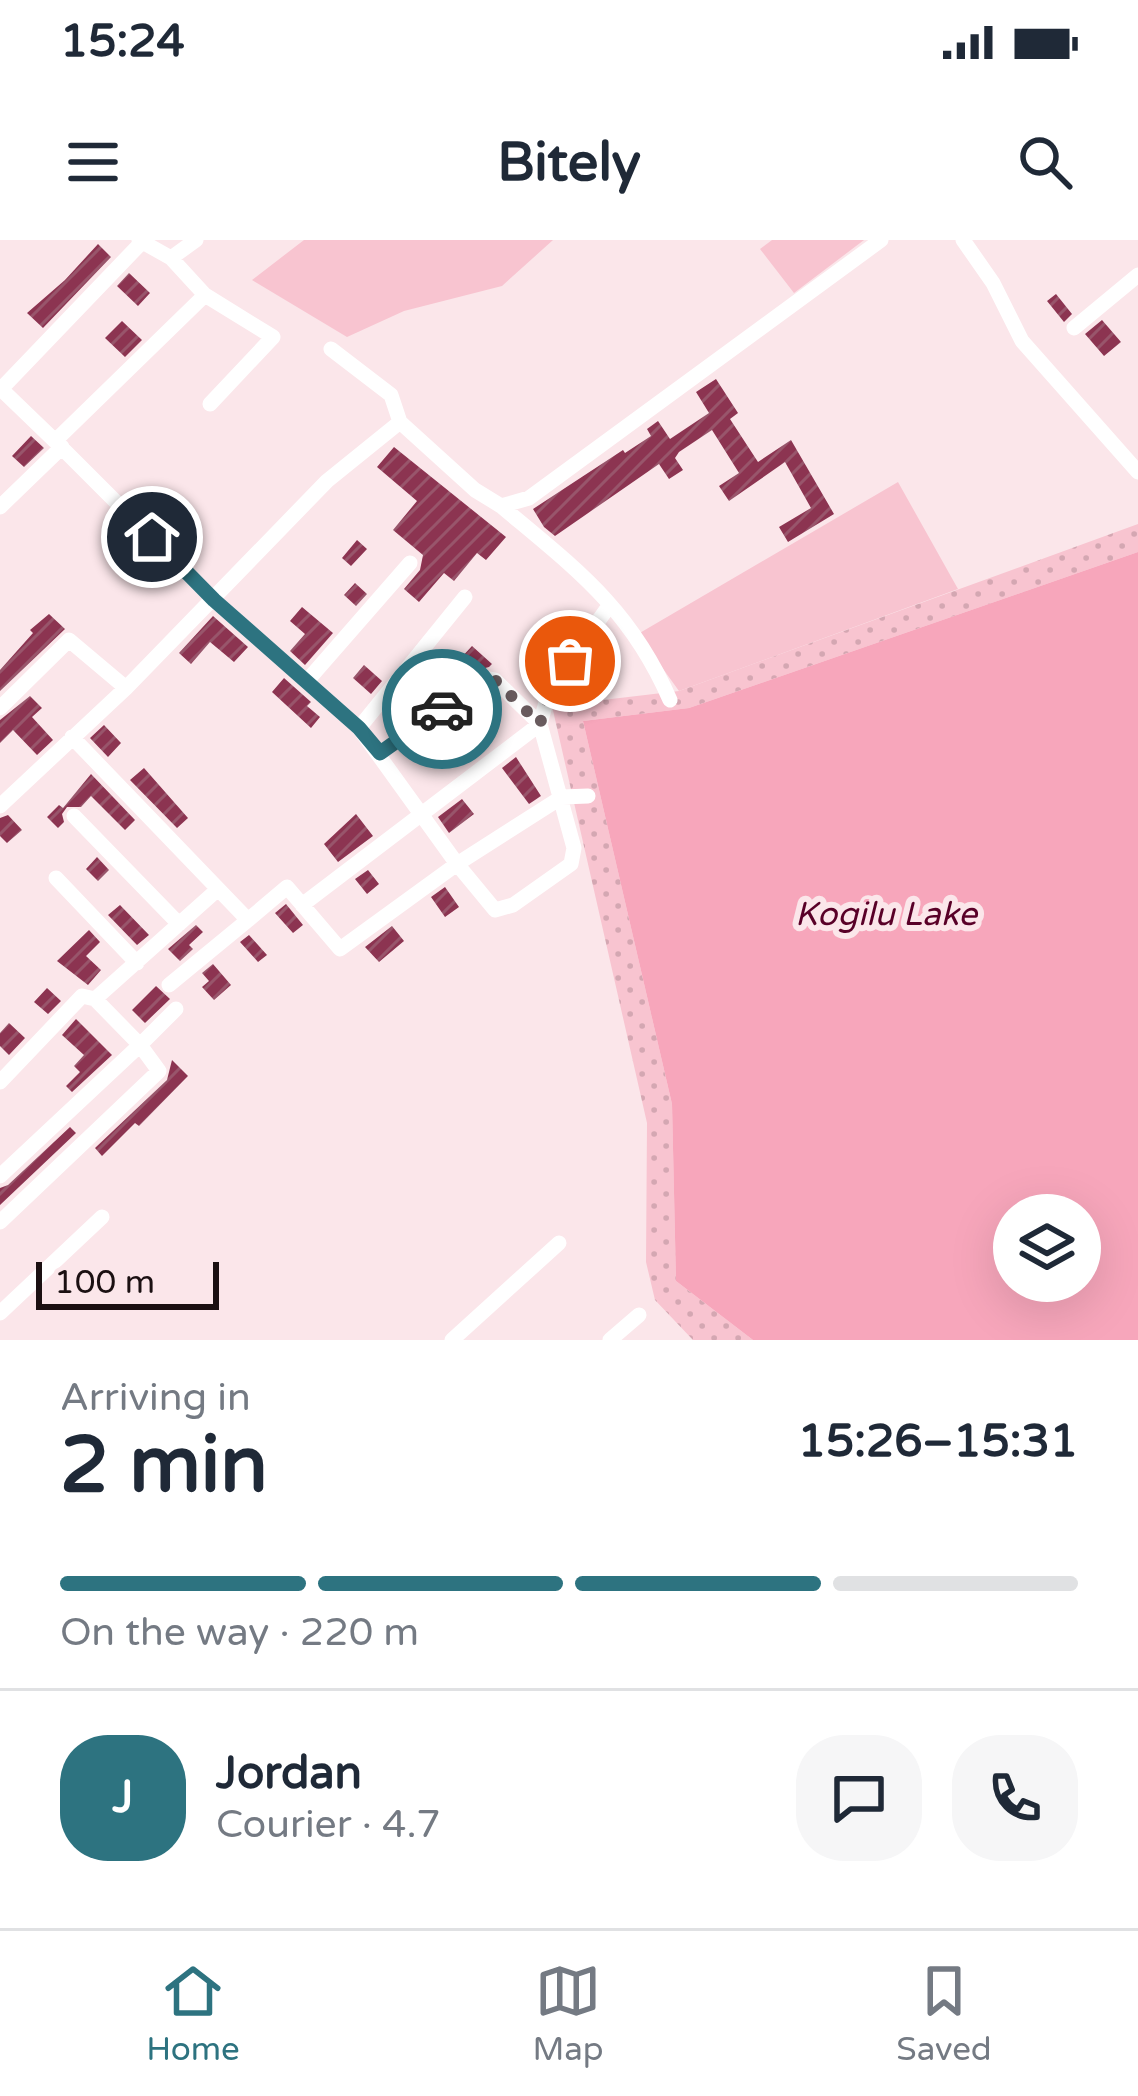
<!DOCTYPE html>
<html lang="en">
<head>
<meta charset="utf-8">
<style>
	body { margin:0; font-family:"Varela Round",sans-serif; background:#f6f6f7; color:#1f2937; height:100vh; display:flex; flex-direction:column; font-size:45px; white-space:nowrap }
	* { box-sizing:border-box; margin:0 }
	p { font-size:39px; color:#747a83 }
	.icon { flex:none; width:66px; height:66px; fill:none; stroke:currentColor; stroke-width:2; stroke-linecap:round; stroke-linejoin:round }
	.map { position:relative; height:1100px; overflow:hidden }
	.panel { display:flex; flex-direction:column; background:#fff; flex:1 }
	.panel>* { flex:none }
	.fabs { position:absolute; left:993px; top:954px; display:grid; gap:24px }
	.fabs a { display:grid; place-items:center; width:108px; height:108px; border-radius:50%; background:#fff; box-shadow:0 12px 48px #0002; font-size:60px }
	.scale { position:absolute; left:36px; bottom:30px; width:183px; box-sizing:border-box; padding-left:12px; border:6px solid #1b1012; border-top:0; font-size:33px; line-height:42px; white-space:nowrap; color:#1b1012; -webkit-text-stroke:9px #fbe6ea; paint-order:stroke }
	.pin { position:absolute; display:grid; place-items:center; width:102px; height:102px; color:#fff; margin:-51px; border:6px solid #fff; border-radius:50%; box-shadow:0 3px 12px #0007 }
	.courier { position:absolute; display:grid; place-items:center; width:120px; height:120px; margin:-60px; border:9px solid #2d7380; border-radius:50%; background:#fff; color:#222; box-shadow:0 3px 15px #0007 }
	.headline em { font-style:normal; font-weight:700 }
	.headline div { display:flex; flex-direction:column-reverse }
	.headline { display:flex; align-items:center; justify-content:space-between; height:204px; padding:0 60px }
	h1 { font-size:78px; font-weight:700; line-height:90px }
	.bar { display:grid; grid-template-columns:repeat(4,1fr); gap:18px 12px; align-content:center; height:144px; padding:0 60px }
	.bar i { height:15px; border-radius:9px; background:#e0e1e3 }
	.bar .on { background:#2d7380 }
	.bar p { grid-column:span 4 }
	.line { display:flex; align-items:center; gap:30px; padding:0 60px; border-top:3px solid #e0e1e3 }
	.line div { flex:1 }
	.round { display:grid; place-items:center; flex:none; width:126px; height:126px; border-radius:48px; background:#f6f6f7 }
	.status { display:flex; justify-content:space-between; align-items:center; height:84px; padding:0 60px; background:#fff; direction:ltr }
	.status svg { height:33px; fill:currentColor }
	header { display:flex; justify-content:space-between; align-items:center; height:156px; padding:0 60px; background:#fff; font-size:54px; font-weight:700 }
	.tabs { display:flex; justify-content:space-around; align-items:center; height:168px; border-top:3px solid #e0e1e3; background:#fff; font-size:33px; color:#747a83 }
	.tabs a { display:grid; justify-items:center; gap:6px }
	.tabs .on { color:#2d7380 }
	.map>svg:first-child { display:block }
	.green { fill:#f8c4d0 }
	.park { fill:url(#park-dots) }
	.water { fill:#f7a6bb; fill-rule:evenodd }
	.building { fill:url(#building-hatch) }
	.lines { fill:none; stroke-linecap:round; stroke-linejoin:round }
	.street { stroke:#fff; stroke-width:15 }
	.done { stroke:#695b5e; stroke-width:12; stroke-dasharray:0 21.6 }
	.route { stroke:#2d7380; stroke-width:15 }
	.labels { text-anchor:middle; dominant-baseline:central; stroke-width:12; stroke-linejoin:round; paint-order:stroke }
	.water-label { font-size:33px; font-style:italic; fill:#590028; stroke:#fbe6ea }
</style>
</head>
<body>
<div class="status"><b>15:24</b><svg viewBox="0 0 49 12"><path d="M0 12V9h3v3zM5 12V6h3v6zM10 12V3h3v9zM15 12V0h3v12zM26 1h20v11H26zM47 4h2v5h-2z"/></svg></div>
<header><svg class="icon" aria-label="menu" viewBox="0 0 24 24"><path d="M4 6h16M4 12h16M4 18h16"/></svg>Bitely<svg class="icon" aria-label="search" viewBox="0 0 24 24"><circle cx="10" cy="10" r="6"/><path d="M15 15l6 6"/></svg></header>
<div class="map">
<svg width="1138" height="1100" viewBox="0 0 1138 1100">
	<defs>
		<pattern id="park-dots" width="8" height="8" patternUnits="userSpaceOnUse" patternTransform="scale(3)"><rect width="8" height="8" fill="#f8c4d0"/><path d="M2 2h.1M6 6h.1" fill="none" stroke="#d4a7b2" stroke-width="1.8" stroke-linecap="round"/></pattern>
		<pattern id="building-hatch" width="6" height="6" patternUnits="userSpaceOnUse" patternTransform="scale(3)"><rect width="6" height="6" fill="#8c3451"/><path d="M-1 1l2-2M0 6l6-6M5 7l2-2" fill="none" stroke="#98556b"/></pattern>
	</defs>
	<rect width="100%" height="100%" fill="#fbe6ea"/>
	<!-- green -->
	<path class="green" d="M304,0H553L502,46L404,71L347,97L252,40Z
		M772,0H864L794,53L760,9Z
		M898,242L958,349L679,451L638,394Z"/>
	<!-- park -->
	<path class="park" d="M1138,284V312L689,468L583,481L672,864L676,1041L753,1100H693L655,1060L646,1022L647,883L552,466L679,451Z"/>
	<!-- water -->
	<path class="water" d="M1138,312V1100H753L676,1041L672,864L583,481L689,468ZM1014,975H1080V1041H1014Z"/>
	<!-- building -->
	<path class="building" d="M98,4L111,17L43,88L27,73L65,40Z
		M129,33L150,53L138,66L117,46Z
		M1056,54L1072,74L1064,82L1047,61Z
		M1102,80L1121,102L1104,116L1085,94Z
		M122,81L142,100L125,117L105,98Z
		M716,139L738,173L730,179L758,222L791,200L834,274L788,302L779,287L811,268L785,222L729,261L719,246L739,233L712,190L679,212L675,218L683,230L669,239L659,224L555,296L544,287L533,269L623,210L625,213L651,196L647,189L658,181L670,199L709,173L696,152Z
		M31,196L44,208L24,227L12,216Z
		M394,207L506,297L486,320L477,313L454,341L444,333L419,362L404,349L420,330L423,315L393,290L417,261L377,227Z
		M357,300L367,309L351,326L342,318Z
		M355,343L367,354L356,366L344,355Z
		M302,367L333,393L305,425L290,411L305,394L290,381Z
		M49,374L65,389L0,451V430L33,393L30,390Z
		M213,376L248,407L234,422L210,402L191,424L179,413Z
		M472,406L492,424L489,427L474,431L460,419Z
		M364,425L382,441L371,454L353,438Z
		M284,438L311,462L307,466L320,477L311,488L272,452Z
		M405,450L424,467L407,479L393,465Z
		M30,456L42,468L32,477L53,500L37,515L13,490L0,503V480Z
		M104,485L121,503L108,517L90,498Z
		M434,490L452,514L438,523L421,499Z
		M516,517L541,556L529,564L502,528Z
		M144,528L188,578L177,588L130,540Z
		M91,534L135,580L125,590L91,556L81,567H67L62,574L64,582L58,588L47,577L59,565L63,568Z
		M462,559L474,574L449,593L438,577Z
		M356,574L373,596L338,622L324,604Z
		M8,575L22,590L7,603L0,596V578Z
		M97,617L109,630L98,641L86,629Z
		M368,630L379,644L367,654L355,639Z
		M445,647L459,667L445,677L431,657Z
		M286,664L303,685L293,693L275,673Z
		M120,665L149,695L137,705L108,675Z
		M196,685L203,692L189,705L193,709L180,721L168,709Z
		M392,686L404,701L379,722L365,707Z
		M89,690L100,702L86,716L101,730L88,745L57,721Z
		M249,695L267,715L258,722L240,702Z
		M213,724L231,745L214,760L202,747L209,741L202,733Z
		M156,746L170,759L145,783L132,770Z
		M47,748L61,761L48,774L34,762Z
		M76,779L112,815L72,852L66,846L80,832L74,826L84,815L62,795Z
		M9,783L25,798L9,815L0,806V793Z
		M172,820L188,836L139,886L135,883L102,916L95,908L167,840Z
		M70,887L76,893L0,965V948L8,945Z"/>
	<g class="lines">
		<!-- street -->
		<path class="street" d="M139,0L171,18L205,55L273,97L210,164
			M963,0L993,43L1022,101L1138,232
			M142,2L1,149L55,201L205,55
			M171,18L196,0
			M1074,88L1138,35
			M331,109L391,155L400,182
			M55,201L214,360L359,488L465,357
			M501,266C576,329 630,368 670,460
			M0,267L62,207
			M307,441L410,323
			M0,468L69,400L126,448
			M540,484L550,448L609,366
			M359,488L457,624L562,557L588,556
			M72,497L248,680L169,745
			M380,513L485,438L495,440L540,484
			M0,566L126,448L327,241L400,182L475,250L501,266L529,258L881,0
			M74,576L179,684
			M56,638L137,723
			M248,680L287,647L340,709L457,624L495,670L513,665L571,624L574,608L540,484L302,665
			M0,842L82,756L95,759L217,650
			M0,936L140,805L95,759
			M0,982L159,831L140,805L176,769
			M0,1073L102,977
			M452,1100L559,1003
			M610,1100L639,1075"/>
	</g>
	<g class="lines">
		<!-- done -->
		<path class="done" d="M442,469L484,438L495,440L540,484L550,448L570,421"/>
		<!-- route -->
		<path class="route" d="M152,297L214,360L359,488L380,513L442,469"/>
	</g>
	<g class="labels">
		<!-- water labels -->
		<g class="water-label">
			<text x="886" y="674">Kogilu Lake</text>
		</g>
	</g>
</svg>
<div class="fabs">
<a><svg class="icon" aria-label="layers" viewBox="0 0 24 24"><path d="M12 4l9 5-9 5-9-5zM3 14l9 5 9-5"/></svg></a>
</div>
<div class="scale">100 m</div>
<div class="pin" style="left:570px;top:421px;background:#ea580c"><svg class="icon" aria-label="bag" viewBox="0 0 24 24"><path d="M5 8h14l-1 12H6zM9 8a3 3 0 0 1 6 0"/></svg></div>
<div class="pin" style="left:152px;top:297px;background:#1f2937"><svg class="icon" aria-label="home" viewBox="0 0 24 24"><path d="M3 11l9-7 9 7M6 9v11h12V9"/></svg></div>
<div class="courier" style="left:442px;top:469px"><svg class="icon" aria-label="car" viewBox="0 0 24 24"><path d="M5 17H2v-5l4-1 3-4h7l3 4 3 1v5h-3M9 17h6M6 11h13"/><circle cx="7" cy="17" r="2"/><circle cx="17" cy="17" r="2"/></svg></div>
</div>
<section class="panel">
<div class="headline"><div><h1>2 min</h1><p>Arriving in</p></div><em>15:26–15:31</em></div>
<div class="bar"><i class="on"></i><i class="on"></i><i class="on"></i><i></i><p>On the way · 220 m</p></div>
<div class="line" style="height:216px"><b class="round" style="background:#2d7380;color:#fff">J</b><div><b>Jordan</b><p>Courier · 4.7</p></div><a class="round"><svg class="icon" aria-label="chat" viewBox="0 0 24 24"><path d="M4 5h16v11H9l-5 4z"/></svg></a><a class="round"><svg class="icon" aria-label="phone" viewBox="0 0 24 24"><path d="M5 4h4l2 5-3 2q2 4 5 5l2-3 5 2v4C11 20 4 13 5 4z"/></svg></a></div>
</section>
<nav class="tabs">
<a class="on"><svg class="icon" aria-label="home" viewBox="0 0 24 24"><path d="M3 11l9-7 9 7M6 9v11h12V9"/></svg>Home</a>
<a><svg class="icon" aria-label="map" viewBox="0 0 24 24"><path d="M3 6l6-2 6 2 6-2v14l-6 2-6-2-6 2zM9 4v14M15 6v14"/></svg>Map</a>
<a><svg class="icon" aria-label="saved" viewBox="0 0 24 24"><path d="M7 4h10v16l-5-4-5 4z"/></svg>Saved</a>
</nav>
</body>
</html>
